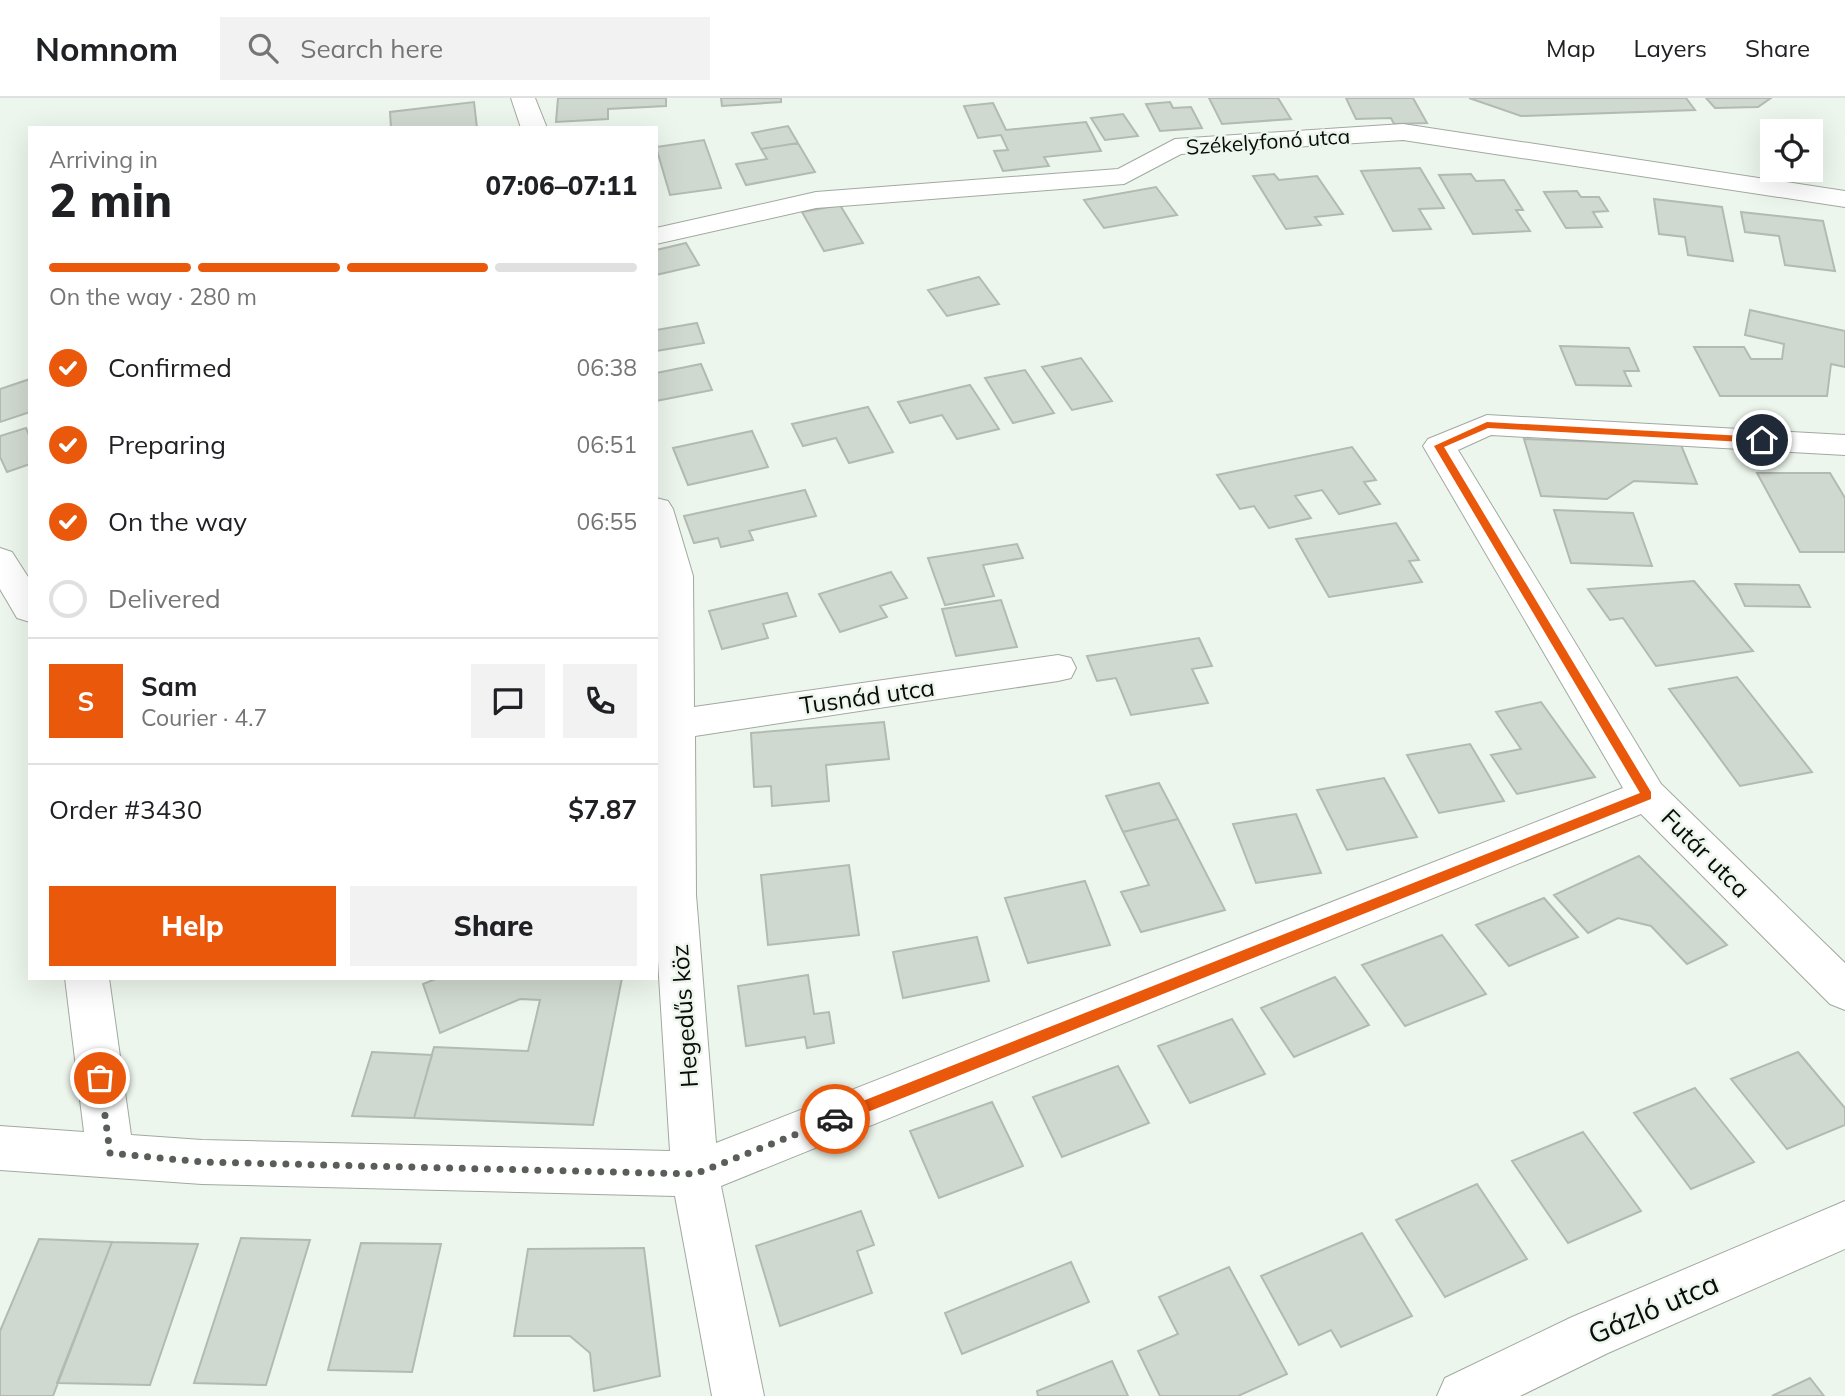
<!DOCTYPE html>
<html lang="en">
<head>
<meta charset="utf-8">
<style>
	body { margin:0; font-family:Mulish,sans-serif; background:#f2f2f2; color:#202124; height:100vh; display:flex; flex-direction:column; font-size:26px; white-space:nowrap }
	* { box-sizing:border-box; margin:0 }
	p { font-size:23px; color:#757577 }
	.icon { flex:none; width:38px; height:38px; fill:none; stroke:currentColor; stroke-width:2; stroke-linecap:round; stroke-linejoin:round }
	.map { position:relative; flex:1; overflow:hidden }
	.drawer { position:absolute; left:28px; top:28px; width:630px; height:854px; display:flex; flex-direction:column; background:#fff; border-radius:0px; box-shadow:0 7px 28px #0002 }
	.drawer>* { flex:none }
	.fabs { position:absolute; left:1760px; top:21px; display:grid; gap:14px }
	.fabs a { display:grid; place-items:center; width:63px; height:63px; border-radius:0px; background:#fff; box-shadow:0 7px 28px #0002; font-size:35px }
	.pin { position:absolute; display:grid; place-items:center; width:60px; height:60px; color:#fff; margin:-30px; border:4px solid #fff; border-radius:50%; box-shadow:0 2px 7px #0007 }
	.courier { position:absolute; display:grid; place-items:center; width:70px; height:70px; margin:-35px; border:5px solid #ea580c; border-radius:50%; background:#fff; color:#222; box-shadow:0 2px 9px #0007 }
	.overview em { font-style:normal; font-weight:800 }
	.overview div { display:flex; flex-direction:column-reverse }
	.overview { display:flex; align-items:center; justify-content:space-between; height:119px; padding:0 21px }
	h1 { font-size:46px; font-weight:800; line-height:52px }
	.bar { display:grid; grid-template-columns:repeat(4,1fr); gap:10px 7px; align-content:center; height:84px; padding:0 21px }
	.bar i { height:9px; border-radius:5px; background:#e0e0e0 }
	.bar .current { background:#ea580c }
	.bar p { grid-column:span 4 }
	.line { display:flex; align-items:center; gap:18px; padding:0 21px; border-top:2px solid #e0e0e0 }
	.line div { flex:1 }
	.round { display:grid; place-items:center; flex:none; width:74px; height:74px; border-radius:0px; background:#f2f2f2 }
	ol { padding:0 21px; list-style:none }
	li { display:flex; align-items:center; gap:21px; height:77px }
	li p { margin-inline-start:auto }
	li .icon { padding:7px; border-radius:50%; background:#ea580c; color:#fff; stroke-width:4 }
	li:last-child { color:#757577 }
	li i { width:38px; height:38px; border:4px solid #e0e0e0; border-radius:50% }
	.action { display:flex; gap:14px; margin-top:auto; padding:14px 21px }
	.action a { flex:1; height:80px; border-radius:0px; background:#ea580c; color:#fff; font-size:28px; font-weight:800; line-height:80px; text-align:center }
	.action a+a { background:#f2f2f2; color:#202124 }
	header { display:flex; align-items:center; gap:42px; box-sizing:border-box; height:98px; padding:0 35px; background:#fff; border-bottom:2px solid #e0e0e0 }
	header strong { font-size:33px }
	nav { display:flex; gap:38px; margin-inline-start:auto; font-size:24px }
	.search { width:490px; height:63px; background:#f2f2f2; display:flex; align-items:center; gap:18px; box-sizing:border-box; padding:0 24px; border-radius:0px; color:#757577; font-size:26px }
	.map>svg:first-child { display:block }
	.building { fill:#d0d9d0; stroke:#b2bab1; stroke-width:2 }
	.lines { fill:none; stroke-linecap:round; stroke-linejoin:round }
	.street-casing { stroke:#a1a9a0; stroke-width:2 }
	.secondary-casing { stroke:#a1a9a0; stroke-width:2 }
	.street { fill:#fff; fill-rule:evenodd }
	.secondary { fill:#fff; fill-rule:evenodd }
	.route { fill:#ea580c }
	.done { stroke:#595e59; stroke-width:7; stroke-dasharray:0 12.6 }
	.labels { text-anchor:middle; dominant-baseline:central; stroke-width:5; stroke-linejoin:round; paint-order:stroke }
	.far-street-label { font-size:21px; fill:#090c09; stroke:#edf6ed }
	.street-label { font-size:24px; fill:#090c09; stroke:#edf6ed }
	.near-street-label { font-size:28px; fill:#090c09; stroke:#edf6ed }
</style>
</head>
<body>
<header>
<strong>Nomnom</strong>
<div class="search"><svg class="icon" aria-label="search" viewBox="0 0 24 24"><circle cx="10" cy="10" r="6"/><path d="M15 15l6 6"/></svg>Search here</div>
<nav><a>Map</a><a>Layers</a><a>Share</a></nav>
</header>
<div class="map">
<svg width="1845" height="1298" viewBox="0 0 1845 1298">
	<rect width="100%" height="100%" fill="#edf6ed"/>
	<!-- building -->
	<path class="building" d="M558,0H666V8L608,11V21L556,24Z
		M721,0H781V4L722,8Z
		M1209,0H1278L1291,21L1222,26Z
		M1346,0H1413L1427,25L1394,26L1391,20L1356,21Z
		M1469,0H1686L1695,12L1521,18Z
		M1706,0H1771L1758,9L1715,10Z
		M474,4L477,30H391L390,14Z
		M1170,4L1173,10L1191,9L1202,30L1160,33L1146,6Z
		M993,5L1006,32L1086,24L1101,53L1044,59L1049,68L1003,73L994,53L1008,52L1001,37L978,40L964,8Z
		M1123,16L1138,38L1105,42L1091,20Z
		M788,28L798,45L761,51L752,35Z
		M704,42L721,90L670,97L656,49Z
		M798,45L815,74L746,87L736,66L767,61L761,51Z
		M1420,70L1444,110L1419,111L1431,131L1393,133L1361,73Z
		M1274,76L1279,82L1317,78L1343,116L1315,119L1321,127L1286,131L1253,78Z
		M1471,76L1476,83L1504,82L1523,112H1516L1530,133L1473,136L1439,77Z
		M1156,89L1177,117L1104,130L1084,102Z
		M1577,93L1581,99H1599L1608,113L1593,114L1602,129L1566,130L1544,94Z
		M1654,101L1722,109L1733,163L1688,157L1685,139L1659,136Z
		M840,107L863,145L824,153L802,114Z
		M1741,114L1823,123L1835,173L1785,167L1779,138L1745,134Z
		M686,145L699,167L656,177V152Z
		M979,179L999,206L947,218L928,192Z
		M1750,212L1845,233V269L1831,266L1827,298H1720L1694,249H1744L1751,261H1782L1784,246L1745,237Z
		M697,225L704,245L656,253V232Z
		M1560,248L1629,250L1639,273H1624L1631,288L1576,287Z
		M1081,260L1112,303L1072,312L1042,269Z
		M701,266L712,292L656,303V275Z
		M1025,272L1054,315L1013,325L985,280Z
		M30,281V314L0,324V291Z
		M970,287L999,331L957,341L942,317L910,325L898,304Z
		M868,309L893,354L849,365L836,340L803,348L792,326Z
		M26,330L30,339V366L7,374L0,359V338Z
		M752,333L768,369L688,387L673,350Z
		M1524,341L1681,347L1697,386L1634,383L1607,401L1541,398Z
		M1352,349L1376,382L1364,384L1380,406L1339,416L1322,392L1295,398L1311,420L1269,430L1254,408L1240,411L1217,377Z
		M1757,375H1830L1845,400V454H1800Z
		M805,392L816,418L749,433L753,442L721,449L718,440L694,445L684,418Z
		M1554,412L1633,415L1652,468L1571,465Z
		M1396,425L1419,462L1409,463L1422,484L1329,499L1296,441Z
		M1017,446L1023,460L983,467L994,498L945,507L928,460Z
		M891,474L907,500L880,508L887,519L840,534L819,496Z
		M1694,483L1753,553L1656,568L1623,520L1610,522L1588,491Z
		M1735,486L1799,487L1810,509L1745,508Z
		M787,495L796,518L763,526L768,540L722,551L709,513Z
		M1001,502L1017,549L956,558L942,511Z
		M1199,540L1212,568L1192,571L1208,605L1131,617L1116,580L1097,583L1087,558Z
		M1737,579L1812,674L1740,688L1669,591Z
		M1541,604L1595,679L1517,696L1491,657L1521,651L1496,614Z
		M884,624L889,661L826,667L829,703L772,708L771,688L754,689L751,635Z
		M1470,646L1504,703L1439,715L1407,657Z
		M1384,680L1417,739L1347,752L1317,692Z
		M1159,685L1178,721L1123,734L1106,698Z
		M1296,716L1321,775L1256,785L1233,726Z
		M1178,721L1225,812L1141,834L1121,794L1149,787L1123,734Z
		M1639,758L1727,847L1687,866L1651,828L1618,820L1588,835L1554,797Z
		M849,767L859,837L768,847L761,777Z
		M1085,783L1110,847L1028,865L1005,800Z
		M1544,800L1578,839L1509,868L1476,827Z
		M1442,837L1486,896L1405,928L1362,867Z
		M977,839L989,883L903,900L893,854Z
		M808,877L814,916L829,914L834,945L807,950L805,939L746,948L738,888Z
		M1335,879L1369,927L1294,959L1261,910Z
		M438,880H622L593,1027L414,1020L434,949L528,953L540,902L520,901L440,935L423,886Z
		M1232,921L1265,976L1190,1005L1158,948Z
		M372,954L432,957L414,1020L352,1018Z
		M1798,954L1845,1010V1027L1787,1051L1731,981Z
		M1118,968L1149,1025L1062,1059L1033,999Z
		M1695,990L1754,1064L1691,1091L1634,1015Z
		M992,1004L1023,1068L939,1100L910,1033Z
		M1583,1034L1641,1113L1568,1145L1512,1063Z
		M1477,1086L1527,1161L1445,1199L1396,1122Z
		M861,1113L874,1147L857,1153L872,1195L780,1228L756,1148Z
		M1362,1135L1412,1218L1341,1249L1331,1232L1299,1247L1261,1178Z
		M241,1140L310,1142L266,1287L194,1285Z
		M39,1141L112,1144L53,1298H0V1233Z
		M112,1144L198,1146L150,1287L57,1285Z
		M361,1145L441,1146L412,1274L328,1272Z
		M644,1150L660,1278L594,1293L590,1255L570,1238H514L528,1151Z
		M1071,1164L1089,1204L962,1256L945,1215Z
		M1229,1169L1287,1276L1238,1298H1160L1138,1253L1178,1236L1159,1199Z
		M1112,1263L1128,1298H1038L1037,1293Z
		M1810,1280L1824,1298H1772Z"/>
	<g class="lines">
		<!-- street casing -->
		<g class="street-casing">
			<path id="street" d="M511,0H535L547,30H521Z
				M1403,26L1845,93V109L1403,42L1181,56L1124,86L816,110L656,146V130L816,94L1118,71L1175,41Z
				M1487,317L1845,337V357L1491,337L1458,352L1661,686L1845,865V912L1830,906L1641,716L721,1088L764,1298H712L675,1098L202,1086L0,1072V1028L84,1034L65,880H109L131,1037L202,1042L670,1053L656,831V400L668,403L673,411L693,478L694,609L1058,557L1071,560L1076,570L1071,580L1058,583L695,638L696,797L716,1045L1623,690L1423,348L1428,341Z
				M0,450L12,454L30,482V524L17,520L0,491Z"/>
		</g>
		<!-- secondary casing -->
		<g class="secondary-casing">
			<path id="secondary" d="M1845,1103V1151L1608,1255L1520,1298H1437L1445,1280L1572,1219Z"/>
		</g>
		<!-- street -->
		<use href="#street" class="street"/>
		<!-- secondary -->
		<use href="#secondary" class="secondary"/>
	</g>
	<!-- route -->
	<path class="route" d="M1487,324L1762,339L1767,342L1762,345L1488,330L1444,349L1651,694V701L840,1025H830V1016L1640,695L1434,348Z"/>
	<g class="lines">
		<!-- done -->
		<path class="done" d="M100,980L110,1055L202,1064L695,1076L835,1021"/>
	</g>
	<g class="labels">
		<!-- far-street labels -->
		<g class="far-street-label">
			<text transform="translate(1268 43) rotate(-4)">Székelyfonó utca</text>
		</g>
		<!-- street labels -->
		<g class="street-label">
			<text transform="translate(867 598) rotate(-8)">Tusnád utca</text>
			<text transform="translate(1706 755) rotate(45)">Futár utca</text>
			<text transform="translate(684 918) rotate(-94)">Hegedűs köz</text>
		</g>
		<!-- near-street labels -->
		<g class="near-street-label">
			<text transform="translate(1653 1210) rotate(-23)">Gázló utca</text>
		</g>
	</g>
</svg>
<div class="fabs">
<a><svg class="icon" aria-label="locate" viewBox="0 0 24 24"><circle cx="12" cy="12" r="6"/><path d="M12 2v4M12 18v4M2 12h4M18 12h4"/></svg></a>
</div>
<div class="pin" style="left:100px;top:980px;background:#ea580c"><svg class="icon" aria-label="bag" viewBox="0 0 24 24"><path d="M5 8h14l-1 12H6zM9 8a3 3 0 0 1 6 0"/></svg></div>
<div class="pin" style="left:1762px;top:342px;background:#1f2937"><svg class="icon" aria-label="home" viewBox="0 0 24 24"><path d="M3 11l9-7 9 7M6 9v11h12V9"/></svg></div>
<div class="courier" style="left:835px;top:1021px"><svg class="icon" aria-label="car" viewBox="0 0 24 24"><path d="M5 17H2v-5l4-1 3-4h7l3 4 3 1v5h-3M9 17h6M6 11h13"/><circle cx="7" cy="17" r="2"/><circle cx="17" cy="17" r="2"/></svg></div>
<section class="drawer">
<div class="overview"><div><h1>2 min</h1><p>Arriving in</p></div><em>07:06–07:11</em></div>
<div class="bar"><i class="current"></i><i class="current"></i><i class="current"></i><i></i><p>On the way · 280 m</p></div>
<ol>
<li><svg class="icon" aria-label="check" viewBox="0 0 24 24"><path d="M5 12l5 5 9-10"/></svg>Confirmed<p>06:38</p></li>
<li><svg class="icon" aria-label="check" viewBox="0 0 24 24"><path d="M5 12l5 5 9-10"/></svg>Preparing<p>06:51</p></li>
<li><svg class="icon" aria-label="check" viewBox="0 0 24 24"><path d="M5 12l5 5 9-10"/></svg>On the way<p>06:55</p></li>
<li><i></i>Delivered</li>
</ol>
<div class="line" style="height:126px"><b class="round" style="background:#ea580c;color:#fff">S</b><div><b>Sam</b><p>Courier · 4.7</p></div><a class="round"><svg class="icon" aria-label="chat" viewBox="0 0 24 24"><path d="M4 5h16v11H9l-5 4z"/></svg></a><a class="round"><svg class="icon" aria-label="phone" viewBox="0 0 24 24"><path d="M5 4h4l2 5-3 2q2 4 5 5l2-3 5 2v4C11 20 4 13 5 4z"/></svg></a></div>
<div class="line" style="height:91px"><div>Order #3430</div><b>$7.87</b></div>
<div class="action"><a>Help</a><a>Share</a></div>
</section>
</div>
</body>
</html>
